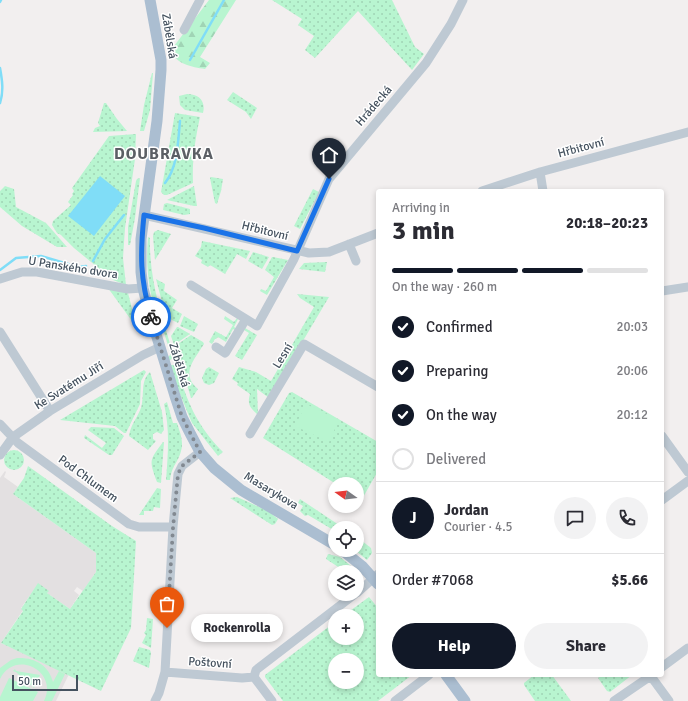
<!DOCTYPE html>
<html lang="en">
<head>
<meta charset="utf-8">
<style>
	body { margin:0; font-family:Signika,sans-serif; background:#f2f2f3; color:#2b2b33; height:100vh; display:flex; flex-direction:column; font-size:15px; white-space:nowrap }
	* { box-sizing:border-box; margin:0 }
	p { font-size:13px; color:#7c7c81 }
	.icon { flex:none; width:22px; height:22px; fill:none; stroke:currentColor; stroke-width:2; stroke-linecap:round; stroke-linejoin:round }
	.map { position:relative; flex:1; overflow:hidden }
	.sheet { position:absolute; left:376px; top:189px; width:288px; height:488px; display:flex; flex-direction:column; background:#fff; border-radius:4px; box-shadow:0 2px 6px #0003 }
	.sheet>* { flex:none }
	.needle { width:26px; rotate:284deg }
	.buttons { position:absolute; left:328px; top:477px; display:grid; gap:8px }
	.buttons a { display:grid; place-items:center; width:36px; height:36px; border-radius:50%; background:#fff; box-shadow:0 2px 6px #0003; font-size:20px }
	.scale { position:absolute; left:12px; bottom:10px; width:66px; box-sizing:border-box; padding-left:4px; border:2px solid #45525f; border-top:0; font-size:11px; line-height:14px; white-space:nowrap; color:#45525f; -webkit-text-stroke:3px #fff; paint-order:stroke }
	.pin { position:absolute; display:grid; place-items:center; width:34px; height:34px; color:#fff; margin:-41px -17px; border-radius:50% 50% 50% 0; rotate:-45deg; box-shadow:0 0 4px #0007 }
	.pin .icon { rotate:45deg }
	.courier { position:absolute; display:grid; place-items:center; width:40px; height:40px; margin:-20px; border:3px solid #1a73e8; border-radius:50%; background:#fff; color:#222; box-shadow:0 1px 5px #0007 }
	.bubble { position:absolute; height:28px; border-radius:14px; background:#fff; box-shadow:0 2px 6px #0003; font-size:13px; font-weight:700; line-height:28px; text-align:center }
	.overview em { font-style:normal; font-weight:700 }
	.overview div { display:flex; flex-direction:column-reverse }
	.overview { display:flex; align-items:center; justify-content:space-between; height:68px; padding:0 16px }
	h1 { font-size:26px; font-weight:700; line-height:30px }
	.bar { display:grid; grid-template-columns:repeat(4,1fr); gap:6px 4px; align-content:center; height:48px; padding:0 16px }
	.bar i { height:5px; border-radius:3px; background:#e1e1e2 }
	.bar .on { background:#111827 }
	.bar p { grid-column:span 4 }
	.line { display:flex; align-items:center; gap:10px; padding:0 16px; border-top:1px solid #e1e1e2 }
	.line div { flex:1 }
	.round { display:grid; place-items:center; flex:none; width:42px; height:42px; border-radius:21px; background:#f2f2f3 }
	ol { padding:0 16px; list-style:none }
	li { display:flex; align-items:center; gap:12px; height:44px }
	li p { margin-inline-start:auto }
	li .icon { padding:4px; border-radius:50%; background:#111827; color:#fff; stroke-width:4 }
	li:last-child { color:#7c7c81 }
	li i { width:22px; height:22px; border:2px solid #e1e1e2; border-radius:50% }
	.cta { display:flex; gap:8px; margin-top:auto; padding:8px 16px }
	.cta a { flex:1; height:46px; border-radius:24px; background:#111827; color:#fff; font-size:16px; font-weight:700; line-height:46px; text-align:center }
	.cta a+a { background:#f2f2f3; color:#2b2b33 }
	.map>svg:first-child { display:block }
	.education { fill:#e3e0e1 }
	.grass { fill:url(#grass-dots); fill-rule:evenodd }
	.forest { fill:url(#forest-firs) }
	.pitch { fill:#b8f5d0 }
	.water { fill:#80ddf7 }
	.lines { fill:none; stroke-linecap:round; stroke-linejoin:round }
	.stream { stroke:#80ddf7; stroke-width:2.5 }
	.minor { stroke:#bec9d3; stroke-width:9 }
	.major { stroke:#abbed1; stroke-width:11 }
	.done { stroke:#828991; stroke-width:4; stroke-dasharray:0 7.2 }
	.route { stroke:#1a73e8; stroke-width:5 }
	.labels { text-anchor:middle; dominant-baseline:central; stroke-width:3; stroke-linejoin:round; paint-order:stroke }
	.street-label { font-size:12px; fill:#45525f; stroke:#fff }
	.district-label { font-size:16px; font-weight:bold; letter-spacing:1px; fill:#5b5f65; stroke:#fff }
</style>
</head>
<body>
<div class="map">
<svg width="688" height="701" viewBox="0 0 688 701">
	<defs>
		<pattern id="grass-dots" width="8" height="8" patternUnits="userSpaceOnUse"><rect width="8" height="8" fill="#b8f5d0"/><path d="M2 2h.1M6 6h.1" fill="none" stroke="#a0d4b5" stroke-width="1.8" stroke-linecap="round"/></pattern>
		<pattern id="forest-firs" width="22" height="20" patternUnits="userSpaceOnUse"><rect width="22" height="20" fill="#b8f5d0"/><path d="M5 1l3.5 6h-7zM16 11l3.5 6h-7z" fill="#a0d4b5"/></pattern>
	</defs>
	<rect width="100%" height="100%" fill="#f2efef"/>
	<!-- education -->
	<path class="education" d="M5,471L6,472L4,477L18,487L13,494L96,553V572L83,591L77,587L74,591L79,595L70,609L47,593L48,591L38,584L21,608L23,610L1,643L69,674L56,701H0V478Z"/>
	<!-- grass -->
	<path class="grass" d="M272,0H392L415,47L424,54L412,70L358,11L315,58L305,50L314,36L298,25L302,19Z
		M152,73H153L150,110L144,131H140L144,105Z
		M233,92L257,108L251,119L246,112L227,100Z
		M187,94C199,94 206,101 203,113L185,110L180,105L179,96Z
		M104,103H106L117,119L127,131L93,132L95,128L100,126L98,123Z
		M175,113L200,117C195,140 192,160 193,183L167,195H164L161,192Z
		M136,134L135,159L125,228L123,258L126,285L113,280L74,248L61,235L57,233L52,225L53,221L71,205L68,202L73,195L72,194L74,191L72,188L109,136Z
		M211,177L223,179L221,191L217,204L215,203L210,178Z
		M140,178L135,218L130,245H128V227L136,181L137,179Z
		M5,186L14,189L16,207L46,223L67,247H57L22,226L0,207V191Z
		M194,186L197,206H194L167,200Z
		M313,189L319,192L300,229L294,226Z
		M167,203L190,209V214L184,215L163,210L164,204Z
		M158,230L171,234L155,260L153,236L154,232Z
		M148,237L150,238C149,282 162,315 174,357L169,361L168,357L171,354L162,327L159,326C150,294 145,271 148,237Z
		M202,241L250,251L246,259L237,254L225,274L210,265L208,267L201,263L202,260L195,256L201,247Z
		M253,252L269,257L262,269L248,261Z
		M272,257H273L288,260L267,295L260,291L261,289L266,291L274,277L265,270Z
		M327,262L325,272L299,269L304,263Z
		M156,279L165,284L164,291L177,300L172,308L182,314L178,323L166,317Z
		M108,288L128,293L137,328Z
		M297,294L329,297L269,398L257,389L258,415C250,407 247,405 250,394L237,385L238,383L232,379L239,367L256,372L271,381L314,307L300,298Z
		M184,316L198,324L194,332L180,326Z
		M225,316L234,322L237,318L238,319L234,327L237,329L236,330L233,329L226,342L218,337L216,339H215L212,344L209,342L215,331L226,337L233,325L224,319Z
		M177,327H178L190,334L174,345L171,336Z
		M245,328L257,335L242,360L235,356L249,333L244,330Z
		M191,335L203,342L204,344C194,360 180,374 198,389L192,398H191L175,346Z
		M170,365H176C187,401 196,425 223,452L218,456L192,423L177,387Z
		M209,367L219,373L214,383L209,385L204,383L202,378L206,369Z
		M144,370L146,372L141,381L140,404L126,433H124L115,426L60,420Z
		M150,372L162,412L164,430L161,434L157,432L153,434V439L156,441L148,450L129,436C131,422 141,414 142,403C144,392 141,380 150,372Z
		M292,392L378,442V471L362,499L357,497V484H336L263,438L289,393Z
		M167,402L173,423H177C180,432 184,442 181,451C178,463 172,465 170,480H166C168,454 170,429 164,404Z
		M91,427L114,428L124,436L112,455H109L84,438L85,435L102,448L106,443L88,430Z
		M163,442H164L161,483L157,482C149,460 149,461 163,442Z
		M4 460a10 10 0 1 1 20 0a10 10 0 1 1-20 0Z
		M28,466L112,526L136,541L131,628L101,691L1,643L23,611L21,609L38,583L49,591L47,593L70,609L96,572V553L13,494L24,478Z
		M157,488L161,489L160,508L154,507L153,511H144V515H139Z
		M237,497L268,511L278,519L275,524L272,525L230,498Z
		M300,499L339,525V528H335V531L308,515L305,516L300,511L303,506L298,503Z
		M357,537L371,548L372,553L367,560L356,551Z
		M328,554L340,557L356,570L354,572H346L326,559Z
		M369,597L378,608V675H412L378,701H283L265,677V675L335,622V638H357V616H343ZM335,660H357V682H335Z
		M147,618L153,619L151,648L142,643L146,635L144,633L146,630Z
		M139,647L150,650L151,653L149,668L133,661Z
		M534,675H552L571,701H535L524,685V683Z
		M602,675H632L610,692L607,691L598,678Z"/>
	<!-- forest -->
	<path class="forest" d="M209,0H236L200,57L210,63L205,69C192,67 175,64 171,50Z"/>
	<!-- pitch -->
	<path class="pitch" d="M306,404L339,420L329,442L295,426Z
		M17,658C34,657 49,665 53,682L59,671L65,674L52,701H44C59,670 14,649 0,679V668L11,660Z
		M15,669L16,671L40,675L34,688L16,672L13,671Z
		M9,678L38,692L33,701H0V697Z"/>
	<!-- water -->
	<path class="water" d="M100,176L125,196L94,236L68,216Z"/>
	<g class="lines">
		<!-- stream -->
		<path class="stream" d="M0,2L1,0
			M190,60L224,0
			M0,68C2,79 4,91 0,103
			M165,183C178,167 178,141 180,121
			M93,261L105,239L124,215
			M0,270L16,258L41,256L78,267L86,266"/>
		<!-- minor -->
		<path class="minor" d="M184,30L200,0
			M540,172L543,191
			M482,191L540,172L688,132
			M144,215L309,253L329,252L378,233
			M349,244L356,261
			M0,279L22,272H37L128,289L143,288
			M191,285L246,319
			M662,291L688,287
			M0,332L50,411
			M216,347L225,353L226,352L246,319L257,326L294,259L329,179L426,63L451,24L463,0
			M0,424L18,443L129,524L139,527H173
			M250,434L304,344L378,387
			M662,436L688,472
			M0,455L13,437L50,411L143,355L160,347
			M662,500L688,481
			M357,593L378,574
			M662,667L688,648
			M165,672L242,678L254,677
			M650,675L669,701
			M254,677L256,670L355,594
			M254,677L272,701
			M155,701L159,693L165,672L173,527L178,474L182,466L200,452
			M395,701L429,675
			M614,701L652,675"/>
		<!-- major -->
		<path class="major" d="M150,0L161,60V70L157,121L141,239V272L143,288L148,308L175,396L182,417L190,433L200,452L214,468L241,490L335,545
			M342,550L362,566L378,584
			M446,675L465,701"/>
	</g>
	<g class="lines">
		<!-- done -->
		<path class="done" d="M151,317L182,417L200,452L182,466L178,474L173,528L167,628"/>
		<!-- route -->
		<path class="route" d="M151,317C140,278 140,255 144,215L204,228L297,251L329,179"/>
	</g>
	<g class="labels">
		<!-- street labels -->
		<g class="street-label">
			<text transform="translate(169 36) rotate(81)">Zábělská</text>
			<text transform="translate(374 106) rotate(-49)">Hrádecká</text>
			<text transform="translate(581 148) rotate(-15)">Hřbitovní</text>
			<text transform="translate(265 231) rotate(14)">Hřbitovní</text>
			<text transform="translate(73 268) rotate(9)">U Panského dvora</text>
			<text transform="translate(283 356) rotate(-59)">Lesní</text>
			<text transform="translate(179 365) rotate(73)">Zábělská</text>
			<text transform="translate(69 386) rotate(-32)">Ke Svatému Jiří</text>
			<text transform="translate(88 479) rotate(36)">Pod Chlumem</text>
			<text transform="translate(271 491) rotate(31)">Masarykova</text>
			<text transform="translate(210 663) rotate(4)">Poštovní</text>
		</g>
		<!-- district labels -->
		<g class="district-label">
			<text x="164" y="154">DOUBRAVKA</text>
		</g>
	</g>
</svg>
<div class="buttons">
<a><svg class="needle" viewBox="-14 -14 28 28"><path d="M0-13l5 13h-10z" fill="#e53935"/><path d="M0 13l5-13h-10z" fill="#7c7c81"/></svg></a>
<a><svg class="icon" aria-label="locate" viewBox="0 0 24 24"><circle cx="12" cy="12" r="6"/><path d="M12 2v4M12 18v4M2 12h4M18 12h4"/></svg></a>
<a><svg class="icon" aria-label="layers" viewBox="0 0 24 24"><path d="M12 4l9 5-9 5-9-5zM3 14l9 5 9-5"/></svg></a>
<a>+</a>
<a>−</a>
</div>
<div class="scale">50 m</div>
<div class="pin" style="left:167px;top:628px;background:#ea580c"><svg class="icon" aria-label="bag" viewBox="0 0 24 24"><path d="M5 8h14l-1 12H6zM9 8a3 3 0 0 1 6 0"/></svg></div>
<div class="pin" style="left:329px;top:179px;background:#1f2937"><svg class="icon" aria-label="home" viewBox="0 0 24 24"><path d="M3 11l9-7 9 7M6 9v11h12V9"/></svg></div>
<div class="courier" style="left:151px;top:317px"><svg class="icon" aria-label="bike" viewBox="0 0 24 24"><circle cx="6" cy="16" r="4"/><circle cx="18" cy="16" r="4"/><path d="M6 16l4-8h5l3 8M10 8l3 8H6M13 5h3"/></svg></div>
<div class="bubble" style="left:191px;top:614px;width:92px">Rockenrolla</div>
<section class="sheet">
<div class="overview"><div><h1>3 min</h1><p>Arriving in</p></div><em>20:18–20:23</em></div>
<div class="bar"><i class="on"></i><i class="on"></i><i class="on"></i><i></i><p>On the way · 260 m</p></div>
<ol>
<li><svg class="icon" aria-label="check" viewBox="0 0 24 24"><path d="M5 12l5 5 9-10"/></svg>Confirmed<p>20:03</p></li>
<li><svg class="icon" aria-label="check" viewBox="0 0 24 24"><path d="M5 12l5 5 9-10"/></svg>Preparing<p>20:06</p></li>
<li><svg class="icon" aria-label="check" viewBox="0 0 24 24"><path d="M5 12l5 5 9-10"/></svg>On the way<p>20:12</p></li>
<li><i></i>Delivered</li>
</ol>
<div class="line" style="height:72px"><b class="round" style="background:#111827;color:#fff">J</b><div><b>Jordan</b><p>Courier · 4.5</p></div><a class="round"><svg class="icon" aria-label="chat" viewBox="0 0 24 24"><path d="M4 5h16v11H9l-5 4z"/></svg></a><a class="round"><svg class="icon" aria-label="phone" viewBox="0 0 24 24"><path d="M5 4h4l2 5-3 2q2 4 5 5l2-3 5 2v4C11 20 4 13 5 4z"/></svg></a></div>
<div class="line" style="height:52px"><div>Order #7068</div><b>$5.66</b></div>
<div class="cta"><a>Help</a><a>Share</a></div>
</section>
</div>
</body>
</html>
